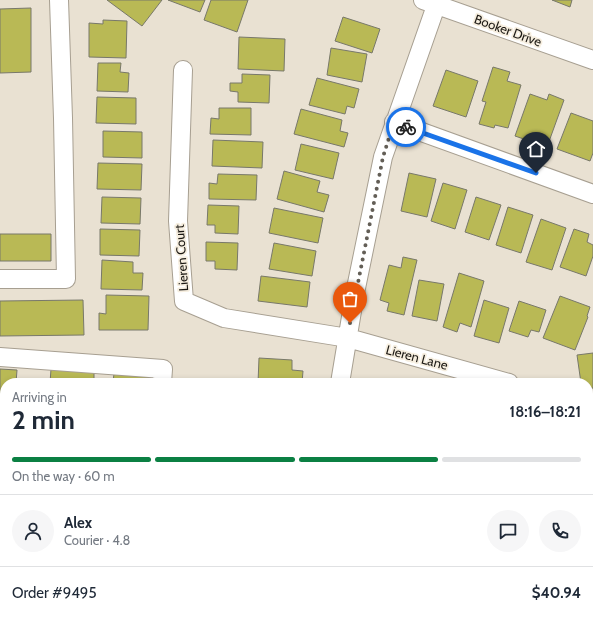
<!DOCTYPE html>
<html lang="en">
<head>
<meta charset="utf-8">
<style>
	body { margin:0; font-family:Cabin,sans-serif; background:#f6f6f7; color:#1f2937; height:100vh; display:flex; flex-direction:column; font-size:15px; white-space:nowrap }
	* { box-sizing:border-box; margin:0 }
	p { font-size:13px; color:#747a83 }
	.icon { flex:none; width:22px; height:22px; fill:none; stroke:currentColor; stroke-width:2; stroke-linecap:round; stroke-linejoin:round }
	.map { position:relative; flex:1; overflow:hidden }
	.drawer { position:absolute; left:0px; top:378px; width:593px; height:248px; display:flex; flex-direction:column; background:#fff; border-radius:16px 16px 0 0; box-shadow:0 2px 6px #0003 }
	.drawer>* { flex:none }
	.pin { position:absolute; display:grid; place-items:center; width:34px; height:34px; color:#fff; margin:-41px -17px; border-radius:50% 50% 50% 0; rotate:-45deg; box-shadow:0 0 4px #0007 }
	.pin .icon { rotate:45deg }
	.courier { position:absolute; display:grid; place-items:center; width:40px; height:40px; margin:-20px; border:3px solid #1a73e8; border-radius:50%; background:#fff; color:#222; box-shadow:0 1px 5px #0007 }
	.head em { font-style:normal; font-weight:700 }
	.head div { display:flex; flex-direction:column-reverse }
	.head { display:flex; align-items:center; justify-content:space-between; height:68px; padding:0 12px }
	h1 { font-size:26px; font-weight:700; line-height:30px }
	.bar { display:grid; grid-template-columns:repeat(4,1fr); gap:6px 4px; align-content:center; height:48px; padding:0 12px }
	.bar i { height:5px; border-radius:3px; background:#e0e1e3 }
	.bar .on { background:#0b8043 }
	.bar p { grid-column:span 4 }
	.line { display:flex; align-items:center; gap:10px; padding:0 12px; border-top:1px solid #e0e1e3 }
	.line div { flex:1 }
	.round { display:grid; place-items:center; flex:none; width:42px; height:42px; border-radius:21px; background:#f6f6f7 }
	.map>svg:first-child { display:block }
	.building { fill:#b9b955; stroke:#78786a }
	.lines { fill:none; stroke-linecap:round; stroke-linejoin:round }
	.minor-casing { stroke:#a79f91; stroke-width:20 }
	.minor { stroke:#fff; stroke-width:18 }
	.done { stroke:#635e56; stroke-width:4; stroke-dasharray:0 7.2 }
	.route { stroke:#1a73e8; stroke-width:5 }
	.labels { text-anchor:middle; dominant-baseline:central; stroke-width:3.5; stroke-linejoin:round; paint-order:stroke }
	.street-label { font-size:13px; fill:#1b1813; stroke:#f6eedf }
</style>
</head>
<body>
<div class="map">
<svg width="593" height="626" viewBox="0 0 593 626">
	<rect width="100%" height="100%" fill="#e9e1d2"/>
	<!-- building -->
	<path class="building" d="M107,0H162L142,26Z
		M168,0H205L200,12Z
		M211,0H248L237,32L204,20Z
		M552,0H572L570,7Z
		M31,8V72L0,73V9Z
		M343,17L380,29L372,53L335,41Z
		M103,20L127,21L126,58L89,57V23L103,24Z
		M239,37L285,39L284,71L238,69Z
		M331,48L367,54L362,82L327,75Z
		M98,63H121L120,72L129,73L128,92L97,91Z
		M493,67L510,72L507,81L521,85L508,128L495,125L494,128L479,124L486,102L482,101Z
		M446,70L478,81L466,117L433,106Z
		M242,74L270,75L269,103L238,102V92L230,91V83H242Z
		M317,78L359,89L354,108L347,106L345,114L309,105Z
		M530,94L547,100L549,94L564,100L547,147L515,136Z
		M97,97L136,98V124L96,123Z
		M219,108H251V135L210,134L211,118L219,119Z
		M301,109L342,120L340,131L348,133L344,147L294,134Z
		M571,113L593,121V153L590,161L557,149Z
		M103,131L142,132V158L103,157Z
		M213,140L263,142L262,168L212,166Z
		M301,144L339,153L333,179L295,170Z
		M98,163L142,164L141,190L97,189Z
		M284,171L320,181L317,192L329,195L324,212L277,199Z
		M409,173L436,179L427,217L401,211Z
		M218,174L257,175L256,200L209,199V183L217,184Z
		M443,183L467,190L455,229L431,221Z
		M102,197L141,198L140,224L101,223Z
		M476,197L501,205L489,240L465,232Z
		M208,205L239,206L238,234L215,233V225H207Z
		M508,207L533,215L521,253L496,245Z
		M274,208L323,218L318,243L269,233Z
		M541,219L566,228L552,270L526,262Z
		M100,229L140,230L139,256L100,255Z
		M574,229L589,234L587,242L593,245V256L586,276L560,267Z
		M0,234H51V261H0Z
		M206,242L238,243L237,270L215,269V261H206Z
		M274,243L316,251L312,276L269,269Z
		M403,257L417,260L404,315L387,311L389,303L380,300L389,265L401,268Z
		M102,260L133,262V273H143L142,290L101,289Z
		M459,273L484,281L471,327L460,323L457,332L443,327Z
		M261,276L310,282L307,307L258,301Z
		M419,280L444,284L437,321L412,316Z
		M106,295L149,296L148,330H99V313L106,314Z
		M560,296L590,307L587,316L588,317L575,350L543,338Z
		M83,300L84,335L0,336V301Z
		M484,300L509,308L499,343L474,336Z
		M519,301L546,310L539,332L531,330L528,337L509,331Z
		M593,353V388L588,389V383H581L577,355Z
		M259,358L292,360V370L303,371L302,383H258Z
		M0,369L17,370L16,383H5V553L0,626Z
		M51,369L94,371V383H50Z
		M114,373L152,375V383H113Z
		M588,395L593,398V442L588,439Z
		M588,450L593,454V457L588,464Z
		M37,621H80V626H37Z
		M98,621H134V626H97Z
		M258,621H299V622H258Z
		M531,621H576L575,626H530Z"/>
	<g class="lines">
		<!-- minor casing -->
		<g class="minor-casing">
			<path id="minor" d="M423,0L593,60
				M183,70L178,221L184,301L224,318L348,338L509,383
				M394,122L593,194
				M0,279H66L63,118L59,0
				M0,357L163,369L162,383
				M340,383L355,293L383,157L438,0
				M143,626V621
				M330,626V621"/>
		</g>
		<!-- minor -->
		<use href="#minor" class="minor"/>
	</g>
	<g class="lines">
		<!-- done -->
		<path class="done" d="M350,323L383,157L394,122L406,127"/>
		<!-- route -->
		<path class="route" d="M406,127L536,173"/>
	</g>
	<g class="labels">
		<!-- street labels -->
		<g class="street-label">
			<text transform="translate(508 30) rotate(20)">Booker Drive</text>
			<text transform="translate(181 258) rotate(-94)">Lieren Court</text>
			<text transform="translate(417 357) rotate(15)">Lieren Lane</text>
		</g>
	</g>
</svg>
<div class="pin" style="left:350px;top:323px;background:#ea580c"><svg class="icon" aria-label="bag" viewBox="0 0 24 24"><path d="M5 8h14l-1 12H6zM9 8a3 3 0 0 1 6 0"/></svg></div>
<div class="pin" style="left:536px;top:173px;background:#1f2937"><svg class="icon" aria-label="home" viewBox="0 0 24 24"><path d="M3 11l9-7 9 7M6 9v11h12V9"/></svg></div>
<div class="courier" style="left:406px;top:127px"><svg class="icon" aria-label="bike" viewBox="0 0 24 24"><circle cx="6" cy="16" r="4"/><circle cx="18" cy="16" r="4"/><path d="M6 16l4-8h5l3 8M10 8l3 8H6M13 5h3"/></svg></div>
<section class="drawer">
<div class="head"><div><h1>2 min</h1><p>Arriving in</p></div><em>18:16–18:21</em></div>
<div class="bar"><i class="on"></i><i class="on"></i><i class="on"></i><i></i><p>On the way · 60 m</p></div>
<div class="line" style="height:72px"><a class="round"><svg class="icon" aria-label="person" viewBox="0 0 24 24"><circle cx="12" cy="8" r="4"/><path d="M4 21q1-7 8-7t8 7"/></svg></a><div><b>Alex</b><p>Courier · 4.8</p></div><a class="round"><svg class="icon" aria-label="chat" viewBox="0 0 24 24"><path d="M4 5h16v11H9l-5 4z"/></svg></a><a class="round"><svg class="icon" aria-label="phone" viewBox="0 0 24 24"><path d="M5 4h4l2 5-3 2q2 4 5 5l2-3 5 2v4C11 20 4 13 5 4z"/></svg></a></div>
<div class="line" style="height:52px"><div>Order #9495</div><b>$40.94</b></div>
</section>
</div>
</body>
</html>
